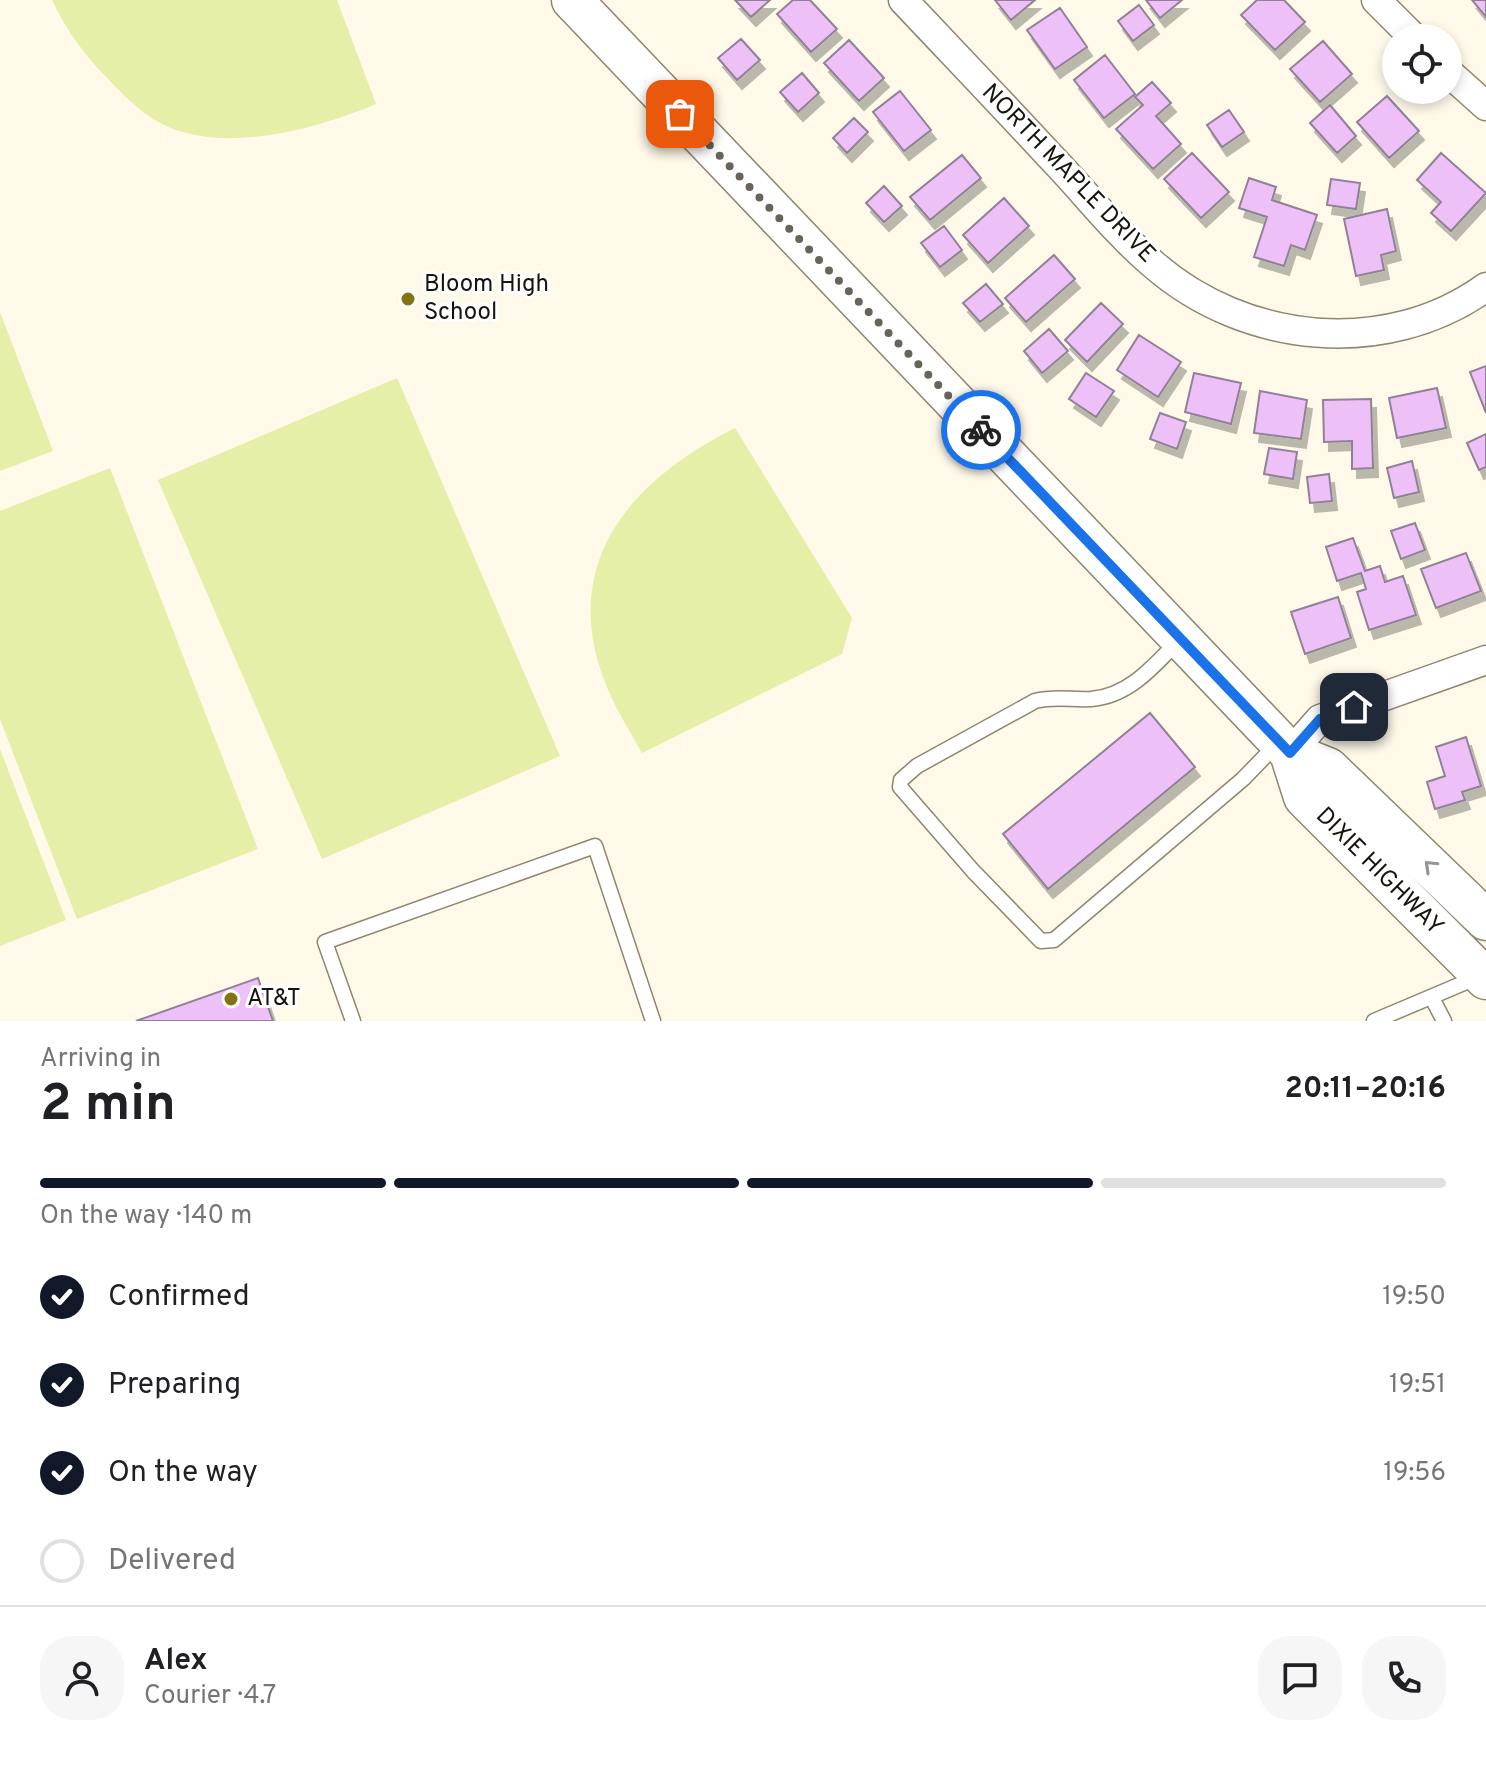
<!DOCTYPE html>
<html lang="en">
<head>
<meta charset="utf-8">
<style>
	body { margin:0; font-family:Overpass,sans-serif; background:#f6f6f6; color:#202124; height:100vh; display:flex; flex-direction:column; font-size:30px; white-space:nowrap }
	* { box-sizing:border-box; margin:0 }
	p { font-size:26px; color:#757577 }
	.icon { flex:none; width:44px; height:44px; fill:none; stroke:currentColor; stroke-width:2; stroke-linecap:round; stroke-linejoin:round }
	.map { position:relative; height:1021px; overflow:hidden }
	.drawer { display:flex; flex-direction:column; background:#fff; flex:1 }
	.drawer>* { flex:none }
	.buttons { position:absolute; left:1382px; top:24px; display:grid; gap:16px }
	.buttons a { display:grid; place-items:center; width:80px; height:80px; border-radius:50%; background:#fff; box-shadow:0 4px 12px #0003; font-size:40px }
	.pin { position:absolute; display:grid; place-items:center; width:68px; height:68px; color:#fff; margin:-34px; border-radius:16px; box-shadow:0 4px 12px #0006 }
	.courier { position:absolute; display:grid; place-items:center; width:80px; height:80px; margin:-40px; border:6px solid #1a73e8; border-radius:50%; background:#fff; color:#222; box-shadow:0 2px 10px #0007 }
	.summary em { font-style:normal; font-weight:700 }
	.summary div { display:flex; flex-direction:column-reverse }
	.summary { display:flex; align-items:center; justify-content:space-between; height:136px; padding:0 40px }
	h1 { font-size:52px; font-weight:700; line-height:60px }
	.bar { display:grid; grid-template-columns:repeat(4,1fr); gap:12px 8px; align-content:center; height:96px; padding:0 40px }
	.bar i { height:10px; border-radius:6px; background:#e0e0e0 }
	.bar .current { background:#111827 }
	.bar p { grid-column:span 4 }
	.line { display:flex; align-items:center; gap:20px; padding:0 40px; border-top:2px solid #e0e0e0 }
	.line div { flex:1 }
	.round { display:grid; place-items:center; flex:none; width:84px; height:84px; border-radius:32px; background:#f6f6f6 }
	ol { padding:0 40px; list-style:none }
	li { display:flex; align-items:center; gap:24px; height:88px }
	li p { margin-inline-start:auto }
	li .icon { padding:8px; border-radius:50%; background:#111827; color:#fff; stroke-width:4 }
	li:last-child { color:#757577 }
	li i { width:44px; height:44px; border:4px solid #e0e0e0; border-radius:50% }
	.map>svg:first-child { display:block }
	.green { fill:#e5efa7 }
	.building { fill:#edc1f8; stroke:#918195; stroke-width:2; filter:url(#shadow) }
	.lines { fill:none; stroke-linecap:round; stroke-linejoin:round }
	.service-casing { stroke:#8f866f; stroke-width:17 }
	.minor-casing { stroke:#8f866f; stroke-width:31 }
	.secondary-casing { stroke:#8f866f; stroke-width:43 }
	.service { stroke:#fff; stroke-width:14 }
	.minor { stroke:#fff; stroke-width:28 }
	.secondary { stroke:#fff; stroke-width:40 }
	.oneway { stroke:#979591 }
	.done { stroke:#686459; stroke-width:8; stroke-dasharray:0 14.4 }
	.route { stroke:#1a73e8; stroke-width:10 }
	.poi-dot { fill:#837314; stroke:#fff; stroke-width:3 }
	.labels { text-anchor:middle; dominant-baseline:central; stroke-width:6; stroke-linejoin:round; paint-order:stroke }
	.street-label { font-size:24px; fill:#17140b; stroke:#fff }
	.poi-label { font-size:24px; fill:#17140b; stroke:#fff; text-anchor:start }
</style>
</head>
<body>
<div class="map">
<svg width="1486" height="1021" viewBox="0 0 1486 1021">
	<defs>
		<filter id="shadow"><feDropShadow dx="5" dy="9" stdDeviation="0" flood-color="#0004"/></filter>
	</defs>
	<rect width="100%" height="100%" fill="#fef9e9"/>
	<!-- green -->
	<path class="green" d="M52,0H337L376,104C314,130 212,159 150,117C135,107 122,93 109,80C86,57 66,30 52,0Z
		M0,312L53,451L0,471Z
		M397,378L560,756L322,859L158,480Z
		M735,428L852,618L842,654L642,753C626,725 608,696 599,665C565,551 640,476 735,428Z
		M110,468L258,849L77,919L0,719V511Z
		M0,749L66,920L0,946Z"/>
	<!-- building -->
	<path class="building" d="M735,0H770L751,17Z
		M793,0H810L837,29L811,52L777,14Z
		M995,0H1035L1011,20Z
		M1146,0H1182L1160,18Z
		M1257,0H1284L1305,22L1275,50L1241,15Z
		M1472,0H1486V17Z
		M1139,5L1154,25L1133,41L1118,21Z
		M1060,8L1087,47L1055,69L1027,30Z
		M741,39L760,60L737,80L718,58Z
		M849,40L884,78L859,101L824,63Z
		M1323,41L1352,74L1320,102L1290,69Z
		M1105,55L1135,94L1104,118L1074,80Z
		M802,73L819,93L798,112L780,92Z
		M1152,82L1171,103L1156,116L1181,144L1153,169L1116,129L1143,105L1135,97Z
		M900,91L931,130L904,151L873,112Z
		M1387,96L1419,131L1389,158L1357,122Z
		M1330,105L1356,136L1337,153L1310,123Z
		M1229,110L1244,132L1222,147L1207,125Z
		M854,118L868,132L847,153L833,138Z
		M1192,153L1229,192L1201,218L1164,179Z
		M1441,153L1486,193L1451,231L1431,213L1441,202L1417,180Z
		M962,155L981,178L930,220L910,197Z
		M1249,178L1276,187L1272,200L1317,215L1305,250L1291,245L1284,266L1254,257L1267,217L1239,208Z
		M1331,179L1360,183L1356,209L1327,205Z
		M884,186L902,206L884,222L866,203Z
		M1004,198L1029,226L988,263L963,235Z
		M1387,209L1396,251L1381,255L1384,270L1356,276L1344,219Z
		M944,226L962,250L940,267L921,243Z
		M1054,255L1075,279L1026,322L1005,298Z
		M986,284L1003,304L980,322L963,303Z
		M1101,303L1123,324L1087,362L1065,340Z
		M1049,329L1068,351L1042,373L1024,351Z
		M1139,335L1181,362L1158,397L1117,370Z
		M1486,366V413L1470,372Z
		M1086,373L1114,391L1096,417L1069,399Z
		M1194,373L1241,383L1231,424L1185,412Z
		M1437,388L1446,428L1397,438L1389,398Z
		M1260,391L1307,400L1301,439L1254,433Z
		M1371,399L1373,468L1352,469V441L1324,442L1323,400Z
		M1160,413L1186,422L1177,449L1150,439Z
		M1486,434V467L1479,470L1467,443Z
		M1269,448L1297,452L1293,479L1264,474Z
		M1412,461L1419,492L1394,498L1387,468Z
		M1329,474L1332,501L1310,503L1307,477Z
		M1415,523L1425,550L1401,559L1391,531Z
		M1353,538L1365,571L1380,566L1385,582L1403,576L1416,615L1369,630L1357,592L1366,589L1361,573L1337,581L1326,547Z
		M1466,553L1481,591L1436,608L1421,569Z
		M1338,597L1351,638L1305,654L1291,612Z
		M1150,713L1195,767L1048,889L1003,834Z
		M1466,737L1481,786L1462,792L1465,800L1435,809L1427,782L1445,776L1436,747Z
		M258,978L273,1021H136Z"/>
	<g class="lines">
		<!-- service casing -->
		<g class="service-casing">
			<path id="service" d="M1179,640C1154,666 1129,696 1091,699C1071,700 1054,696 1035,701L917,766L901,780L900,787L973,871L1041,941L1054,940L1243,779L1276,745
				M1432,998L1444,1021
				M353,1021L325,942L595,846L653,1021
				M1374,1021L1478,977"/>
		</g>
		<!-- minor casing -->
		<g class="minor-casing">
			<path id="minor" d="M903,0C952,52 1001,103 1049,155C1084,191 1116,233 1154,265C1245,344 1386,359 1486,287
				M1376,0L1414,38
				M1448,72L1486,106
				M1290,753L1320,719L1486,660"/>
		</g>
		<!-- secondary casing -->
		<g class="secondary-casing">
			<path id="secondary" d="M572,0L1290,753L1328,768L1486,920
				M1290,753L1304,797L1486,979"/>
		</g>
		<!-- service -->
		<use href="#service" class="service"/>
		<!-- minor -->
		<use href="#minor" class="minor"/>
		<!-- secondary -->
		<use href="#secondary" class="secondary"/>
	</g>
	<!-- one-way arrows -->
	<defs><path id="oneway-chevron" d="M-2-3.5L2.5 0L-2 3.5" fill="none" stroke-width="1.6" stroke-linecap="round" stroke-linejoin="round" transform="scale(2)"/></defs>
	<use class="oneway" href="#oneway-chevron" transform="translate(1430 866) rotate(-136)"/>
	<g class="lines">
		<!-- done -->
		<path class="done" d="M680,114L981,430"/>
		<!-- route -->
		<path class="route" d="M981,430L1290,753L1320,719L1354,707"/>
	</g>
	<!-- markers -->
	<g class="poi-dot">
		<circle cx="408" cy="299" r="8"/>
		<circle cx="231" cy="999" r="8"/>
	</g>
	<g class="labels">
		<!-- street labels -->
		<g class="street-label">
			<text transform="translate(1068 174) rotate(46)">NORTH MAPLE DRIVE</text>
			<text transform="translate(1379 872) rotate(45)">DIXIE HIGHWAY</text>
		</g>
		<!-- poi labels -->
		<g class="poi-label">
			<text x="424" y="285">Bloom High<tspan x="424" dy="28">School</tspan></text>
			<text x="247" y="999">AT&amp;T</text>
		</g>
	</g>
</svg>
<div class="buttons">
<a><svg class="icon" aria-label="locate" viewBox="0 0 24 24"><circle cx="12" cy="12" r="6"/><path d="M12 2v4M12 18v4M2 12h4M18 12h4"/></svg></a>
</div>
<div class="pin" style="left:680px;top:114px;background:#ea580c"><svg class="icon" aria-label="bag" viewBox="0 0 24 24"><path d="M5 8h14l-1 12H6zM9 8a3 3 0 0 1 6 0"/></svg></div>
<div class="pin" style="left:1354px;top:707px;background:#1f2937"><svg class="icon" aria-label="home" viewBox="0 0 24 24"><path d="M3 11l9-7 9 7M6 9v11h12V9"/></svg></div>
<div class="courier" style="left:981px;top:430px"><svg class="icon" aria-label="bike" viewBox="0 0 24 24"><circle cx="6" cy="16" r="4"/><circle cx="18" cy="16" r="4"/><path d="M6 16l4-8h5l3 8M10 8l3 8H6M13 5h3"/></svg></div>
</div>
<section class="drawer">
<div class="summary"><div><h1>2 min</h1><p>Arriving in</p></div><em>20:11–20:16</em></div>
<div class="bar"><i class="current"></i><i class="current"></i><i class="current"></i><i></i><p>On the way · 140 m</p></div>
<ol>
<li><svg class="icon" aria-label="check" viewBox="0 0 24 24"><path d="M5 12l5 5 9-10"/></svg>Confirmed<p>19:50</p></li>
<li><svg class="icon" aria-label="check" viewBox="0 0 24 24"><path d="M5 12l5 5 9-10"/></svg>Preparing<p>19:51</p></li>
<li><svg class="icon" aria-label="check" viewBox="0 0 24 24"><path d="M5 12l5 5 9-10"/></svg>On the way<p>19:56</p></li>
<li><i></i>Delivered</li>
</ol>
<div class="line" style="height:144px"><a class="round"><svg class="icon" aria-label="person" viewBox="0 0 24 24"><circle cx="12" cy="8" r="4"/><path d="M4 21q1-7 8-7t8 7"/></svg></a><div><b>Alex</b><p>Courier · 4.7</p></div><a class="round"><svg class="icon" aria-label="chat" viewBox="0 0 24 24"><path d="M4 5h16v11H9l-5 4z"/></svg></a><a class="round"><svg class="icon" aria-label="phone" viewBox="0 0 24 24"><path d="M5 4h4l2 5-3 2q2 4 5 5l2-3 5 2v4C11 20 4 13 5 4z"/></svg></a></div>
</section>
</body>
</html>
